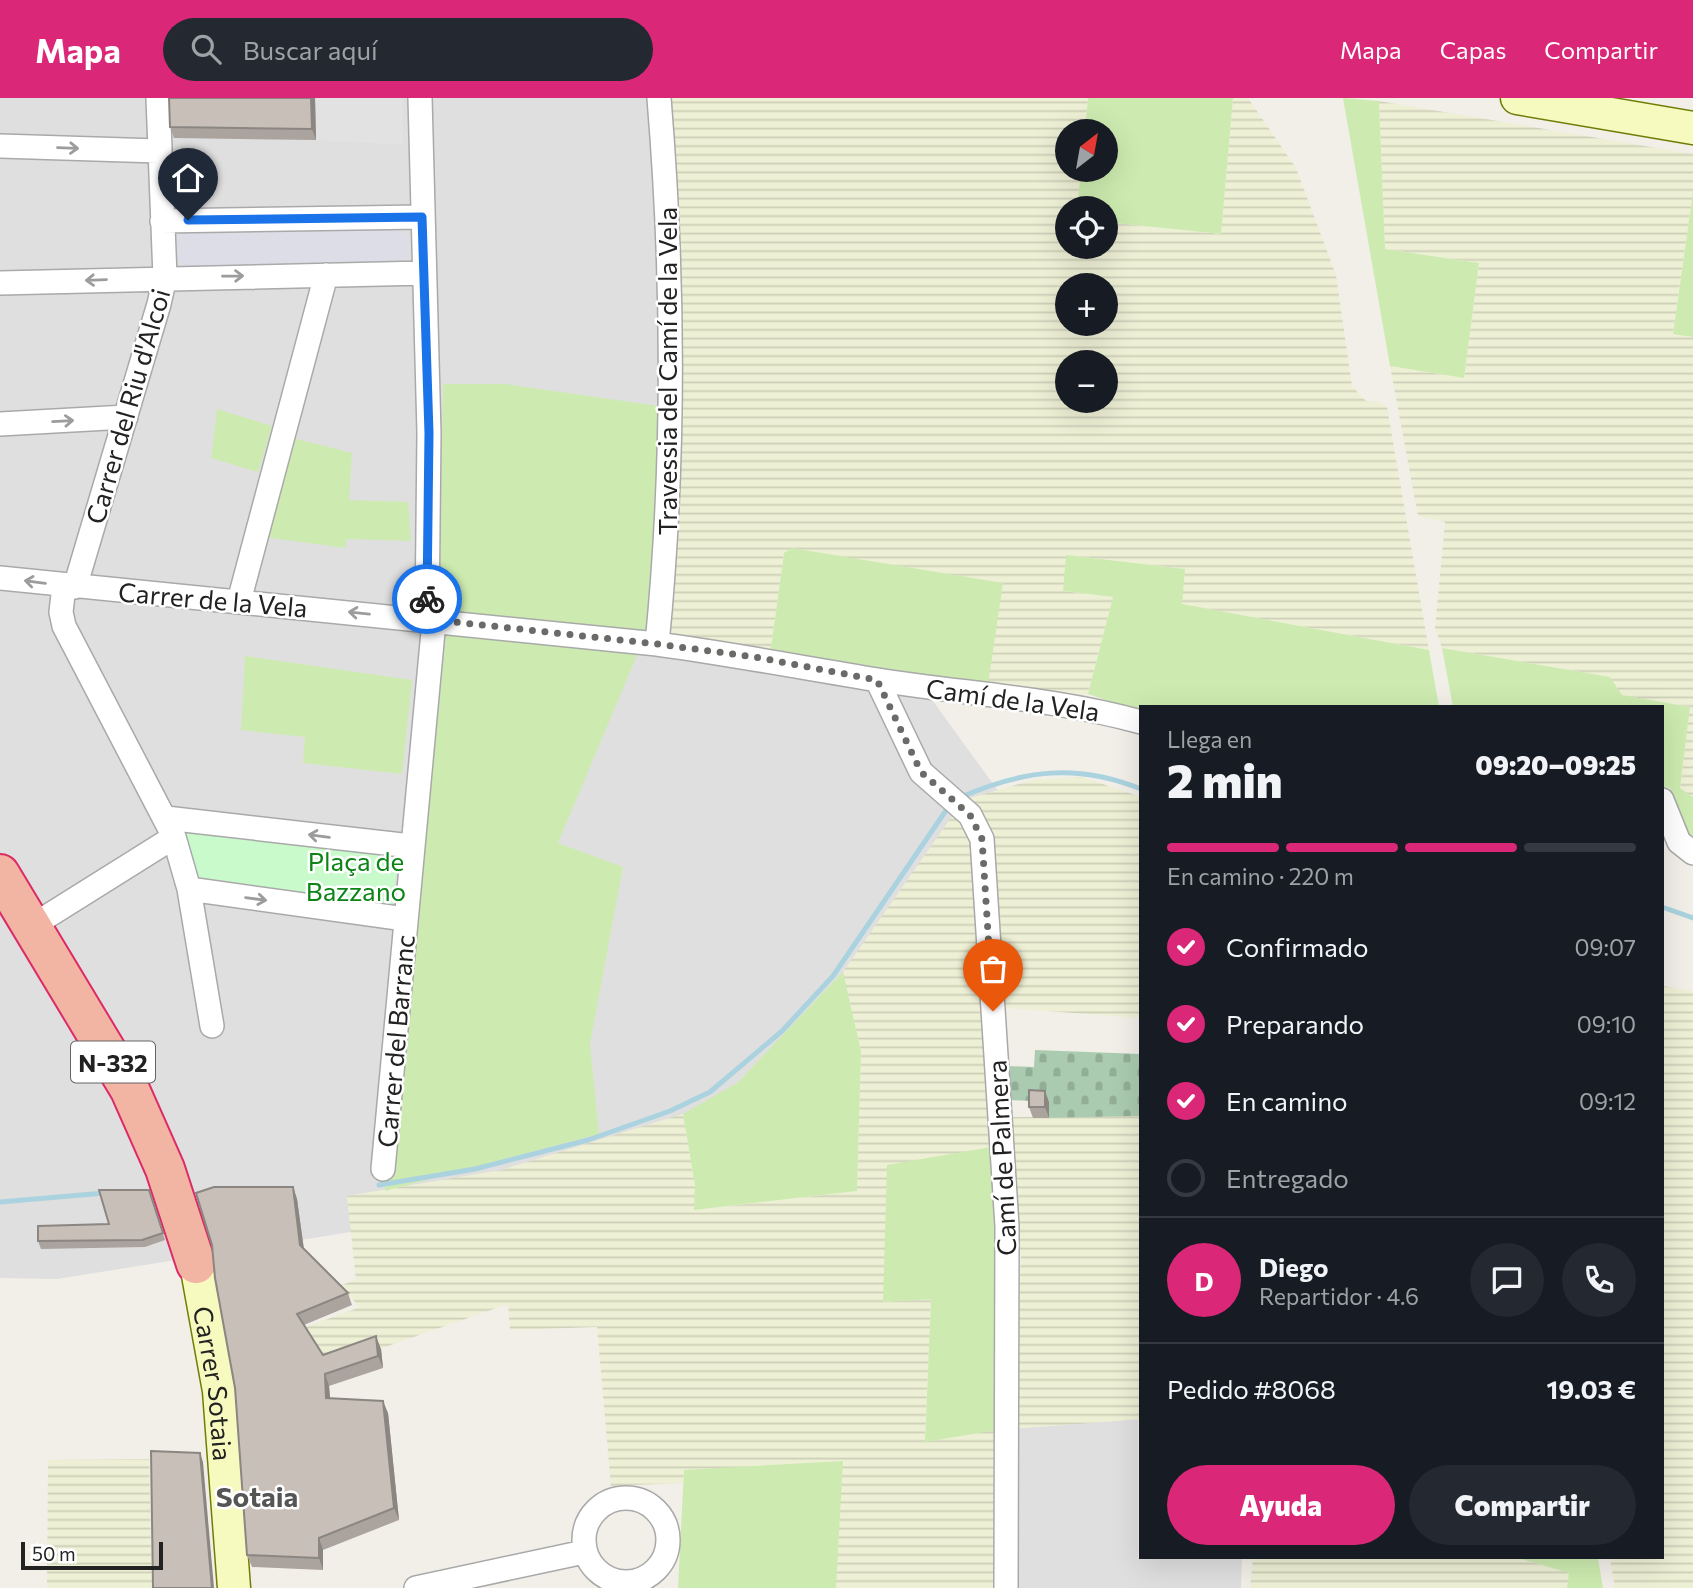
<!DOCTYPE html>
<html lang="es">
<head>
<meta charset="utf-8">
<style>
	body { margin:0; font-family:Commissioner,sans-serif; background:#242831; color:#f1f3f6; height:100vh; display:flex; flex-direction:column; font-size:26px; white-space:nowrap }
	* { box-sizing:border-box; margin:0 }
	p { font-size:23px; color:#9ea1a6 }
	.icon { flex:none; width:38px; height:38px; fill:none; stroke:currentColor; stroke-width:2; stroke-linecap:round; stroke-linejoin:round }
	.map { position:relative; flex:1; overflow:hidden }
	.side { position:absolute; left:1139px; top:607px; width:525px; height:854px; display:flex; flex-direction:column; background:#171b24; border-radius:0px; box-shadow:0 7px 28px #0002 }
	.side>* { flex:none }
	.needle { width:46px; rotate:31deg }
	.controls { position:absolute; left:1055px; top:21px; display:grid; gap:14px }
	.controls a { display:grid; place-items:center; width:63px; height:63px; border-radius:50%; background:#171b24; box-shadow:0 7px 28px #0002; font-size:35px }
	.scale { position:absolute; left:21px; bottom:18px; width:142px; box-sizing:border-box; padding-left:7px; border:4px solid #222; border-top:0; font-size:19px; line-height:24px; white-space:nowrap; color:#222; -webkit-text-stroke:5px #fff; paint-order:stroke }
	.pin { position:absolute; display:grid; place-items:center; width:60px; height:60px; color:#fff; margin:-72px -30px; border-radius:50% 50% 50% 0; rotate:-45deg; box-shadow:0 0 7px #0007 }
	.pin .icon { rotate:45deg }
	.courier { position:absolute; display:grid; place-items:center; width:70px; height:70px; margin:-35px; border:5px solid #1a73e8; border-radius:50%; background:#fff; color:#222; box-shadow:0 2px 9px #0007 }
	.overview em { font-style:normal; font-weight:800 }
	.overview div { display:flex; flex-direction:column-reverse }
	.overview { display:flex; align-items:center; justify-content:space-between; height:119px; padding:0 28px }
	h1 { font-size:46px; font-weight:800; line-height:52px }
	.bar { display:grid; grid-template-columns:repeat(4,1fr); gap:10px 7px; align-content:center; height:84px; padding:0 28px }
	.bar i { height:9px; border-radius:5px; background:#363941 }
	.bar .on { background:#db2777 }
	.bar p { grid-column:span 4 }
	.line { display:flex; align-items:center; gap:18px; padding:0 28px; border-top:2px solid #363941 }
	.line div { flex:1 }
	.round { display:grid; place-items:center; flex:none; width:74px; height:74px; border-radius:37px; background:#242831 }
	ol { padding:0 28px; list-style:none }
	li { display:flex; align-items:center; gap:21px; height:77px }
	li p { margin-inline-start:auto }
	li .icon { padding:7px; border-radius:50%; background:#db2777; color:#fff; stroke-width:4 }
	li:last-child { color:#9ea1a6 }
	li i { width:38px; height:38px; border:4px solid #363941; border-radius:50% }
	.cta { display:flex; gap:14px; margin-top:auto; padding:14px 28px }
	.cta a { flex:1; height:80px; border-radius:42px; background:#db2777; color:#fff; font-size:28px; font-weight:800; line-height:80px; text-align:center }
	.cta a+a { background:#242831; color:#f1f3f6 }
	header { display:flex; align-items:center; gap:42px; box-sizing:border-box; height:98px; padding:0 35px; background:#db2777; color:#fff }
	header strong { font-size:33px }
	nav { display:flex; gap:38px; margin-inline-start:auto; font-size:24px }
	.search { width:490px; height:63px; background:#242831; display:flex; align-items:center; gap:18px; box-sizing:border-box; padding:0 24px; border-radius:38px; color:#9ea1a6; font-size:26px }
	.map>svg:first-child { display:block }
	.residential { fill:#e0dfdf }
	.farmland { fill:url(#farmland-rules); fill-rule:evenodd }
	.grass { fill:#cdebb0 }
	.cemetery { fill:url(#cemetery-stones) }
	.park { fill:#c8facc }
	.parking { fill:#e2e2e2 }
	.plaza { fill:#dddde8 }
	.lines { fill:none; stroke-linecap:round; stroke-linejoin:round }
	.stream { stroke:#aad3df; stroke-width:5 }
	.minor-casing { stroke:#a9a9a9; stroke-width:26 }
	.secondary-casing { stroke:#707d05; stroke-width:35 }
	.trunk-casing { stroke:#dc2a67; stroke-width:42 }
	.minor { stroke:#fff; stroke-width:23 }
	.secondary { stroke:#f7fabf; stroke-width:32 }
	.trunk { stroke:#f2b4a3; stroke-width:38 }
	.wall { fill:#aba49e }
	.shaded-wall { fill:#8b8681 }
	.building { fill:#c7bfb8; stroke:#8b8681; stroke-width:2 }
	.oneway { stroke:#9c9c9c }
	.done { stroke:#6b6a68; stroke-width:7; stroke-dasharray:0 12.6 }
	.route { stroke:#1a73e8; stroke-width:9 }
	.labels { text-anchor:middle; dominant-baseline:central; stroke-width:5; stroke-linejoin:round; paint-order:stroke }
	.shield { fill:#fff; stroke:#646464; stroke-width:2 }
	.shield-label { font-size:24px; font-weight:bold; fill:#222 }
	.street-label { font-size:26px; fill:#222; stroke:#fff }
	.park-label { font-size:26px; fill:#0c8416; stroke:#fff }
	.neighbourhood-label { font-size:28px; font-weight:bold; fill:#555; stroke:#fff }
</style>
</head>
<body>
<header>
<strong>Mapa</strong>
<div class="search"><svg class="icon" aria-label="search" viewBox="0 0 24 24"><circle cx="10" cy="10" r="6"/><path d="M15 15l6 6"/></svg>Buscar aquí</div>
<nav><a>Mapa</a><a>Capas</a><a>Compartir</a></nav>
</header>
<div class="map">
<svg width="1693" height="1490" viewBox="0 0 1693 1490">
	<defs>
		<pattern id="farmland-rules" width="6" height="5" patternUnits="userSpaceOnUse" patternTransform="scale(1.75)"><rect width="6" height="5" fill="#eef0d5"/><path d="M0 2.5h6" fill="none" stroke="#ccceb7"/></pattern>
		<pattern id="cemetery-stones" width="16" height="16" patternUnits="userSpaceOnUse" patternTransform="scale(1.75)"><rect width="16" height="16" fill="#aacbaf"/><path d="M2 7V4a2 2 0 0 1 4 0v3zM10 15v-3a2 2 0 0 1 4 0v3z" fill="#92ae96"/></pattern>
	</defs>
	<rect width="100%" height="100%" fill="#f2efe9"/>
	<!-- residential -->
	<path class="residential" d="M0,0H770L682,523L909,570L1017,719L728,1019L357,1133L57,1181L0,1180Z
		M1138,1319V1460H1242L1241,1490H996L998,1324Z"/>
	<!-- farmland -->
	<path class="farmland" d="M666,0H1088L1085,33H1068V72H1081L1077,110H1068V149H1106V124L1221,136L1233,0H1248L1296,70L1336,177L1352,288L1366,303L1379,304L1387,309L1429,552L1181,506L1185,471L1067,457L1063,493L1113,499L1088,596L1073,601L987,593L784,455L770,557L664,543ZM1068,187H1106V226H1068ZM1068,264H1106V303H1068Z
		M1379,3L1693,56V94L1673,235L1693,239V699L1680,691L1690,609L1621,597L1610,579L1442,550L1435,530L1445,424L1418,418L1390,268L1464,280L1479,165L1385,151Z
		M1082,679L1141,699V920L1005,910L991,760L970,700L1033,682Z
		M957,711L975,738L997,1048L883,1204L931,1200L925,1342L1001,1330V1490H836L684,1372L683,1385L611,1388L597,1229L510,1232L508,1206L328,1269L303,1230L360,1209L339,1188L356,1182L347,1098L501,1072L683,1016L695,1087V1112L857,1093L861,953L843,874Z
		M1663,888L1693,893V1490H1615L1610,1460H1662Z
		M1141,1017V1321L1014,1331L1021,1159L1008,1019Z
		M149,1361L152,1490H47L48,1362Z
		M1253,1460H1518L1570,1475L1567,1490H1250Z"/>
	<!-- grass -->
	<path class="grass" d="M1088,0H1233L1221,136L1106,124V110H1077L1081,72H1106V33H1085Z
		M1343,0L1379,3L1385,151L1479,165L1464,280L1390,268Z
		M1693,94V239L1673,236Z
		M443,286H505L666,309L652,536L440,517Z
		M217,311L272,328L258,374L211,360Z
		M293,340L352,355L349,402L408,404L411,443L347,441L345,450L264,439Z
		M792,450L1003,485L987,593L770,557L784,455Z
		M1066,457L1185,471L1182,506L1429,552L1439,609H1141V614L1088,596L1113,499L1063,493Z
		M447,532L638,555L558,745L623,769L590,946L599,1036L385,1093Z
		M1442,550L1610,579L1622,597L1690,609L1680,690L1693,699V747L1675,714L1670,690L1663,689L1662,609H1453Z
		M245,558L412,582L402,676L303,665L305,639L241,632Z
		M843,874L861,953L857,1093L694,1112L695,1087L683,1016L737,985Z
		M997,1048L1003,1331L925,1344L931,1201L883,1204L887,1067Z
		M843,1363L836,1490H678L684,1372Z
		M1518,1460H1598L1603,1490H1567L1569,1475Z"/>
	<!-- cemetery -->
	<path class="cemetery" d="M1035,952L1141,956V1018L1033,1020V1003L1009,1002L1007,968L1034,969Z"/>
	<!-- park -->
	<path class="park" d="M186,733L395,755L398,763L393,805L390,808L207,788L192,777Z"/>
	<!-- parking -->
	<path class="parking" d="M315,0H402L403,47L316,42Z"/>
	<!-- plaza -->
	<path class="plaza" d="M393,129L400,131L409,141V158L401,168L187,170L175,159L177,140L183,133Z"/>
	<g class="lines">
		<!-- stream -->
		<path class="stream" d="M961,699C1024,672 1076,665 1141,691
			M1662,809L1693,820
			M379,1087L475,1071L588,1042L670,1013L710,994L782,933L833,878L947,711
			M0,1104L105,1095"/>
		<!-- minor casing -->
		<g class="minor-casing">
			<path id="minor" d="M420,0L429,335L427,521
				M0,48L158,53
				M162,123L422,119
				M0,185L424,175
				M0,326L126,319
				M0,480L657,546C731,556 804,570 878,582C966,596 1055,600 1141,624
				M64,488L61,514L64,528L174,739L189,791L212,928
				M75,489L159,206L165,179L158,0
				M239,503L326,177
				M657,546C675,364 674,182 659,0
				M877,582L921,674L970,717L982,741L1007,1128L1006,1490
				M1662,702L1679,744L1693,755
				M166,720L411,748
				M189,791L405,821
				M32,828L174,739
				M383,1071L434,523
				M584 1442a42 42 0 1 1 84 0a42 42 0 1 1-84 0Z
				M416,1490L584,1454"/>
		</g>
		<!-- secondary casing -->
		<g class="secondary-casing">
			<g id="secondary">
				<path d="M1517,0L1693,30"/>
				<path id="s1" d="M196,1166L219,1293L234,1490"/>
			</g>
		</g>
		<!-- trunk casing -->
		<g class="trunk-casing">
			<path id="trunk" d="M0,776L130,992L165,1071L196,1166"/>
		</g>
		<!-- minor -->
		<use href="#minor" class="minor"/>
		<!-- secondary -->
		<use href="#secondary" class="secondary"/>
		<!-- trunk -->
		<use href="#trunk" class="trunk"/>
	</g>
	<!-- wall -->
	<path class="wall" d="M315,0L316,42L174,40L170,29Z
		M1049,1004V1020H1033L1029,1009Z
		M293,1089L297,1101L304,1151L348,1195L352,1207L304,1227L323,1257L381,1251L383,1270L329,1288L330,1300L388,1315L399,1422L323,1452V1472L252,1469L247,1457L235,1290L212,1147Z
		M149,1092L165,1142L145,1149L41,1151L38,1143L109,1126Z"/>
	<!-- shaded-wall -->
	<path class="shaded-wall" d="M311,0H315L316,42L312,31Z
		M1045,993L1049,1004V1020L1045,1009Z
		M293,1089L297,1101L305,1160L300,1147Z
		M376,1238L381,1251L383,1270L378,1258Z
		M325,1276L329,1288L331,1312L326,1300Z
		M383,1303L388,1315L399,1422L394,1410Z
		M200,1355L203,1364L214,1490H212Z
		M319,1440L323,1452V1472L319,1460Z"/>
	<!-- building -->
	<path class="building" d="M169,0H311L312,31L170,29Z
		M1029,992L1045,993V1009H1029Z
		M214,1089H293L300,1147L348,1195L297,1216L323,1257L376,1238L378,1258L325,1276L326,1300L383,1303L394,1410L319,1440V1460L247,1457L235,1290L215,1180L212,1147L196,1095Z
		M99,1092H149L163,1135L142,1142L38,1143V1128L109,1126Z
		M151,1353L200,1355L212,1490H153Z"/>
	<!-- one-way arrows -->
	<defs><path id="oneway-shaft" d="M-6 0H5M1.5-3L5.5 0L1.5 3" fill="none" stroke-width="1.6" stroke-linecap="round" stroke-linejoin="round" transform="scale(1.75)"/></defs>
	<g class="oneway">
		<use href="#oneway-shaft" transform="translate(68 50) rotate(2)"/>
		<use href="#oneway-shaft" transform="translate(233 178) rotate(-1)"/>
		<use href="#oneway-shaft" transform="translate(96 182) rotate(178)"/>
		<use href="#oneway-shaft" transform="translate(63 323) rotate(-3)"/>
		<use href="#oneway-shaft" transform="translate(35 484) rotate(-173)"/>
		<use href="#oneway-shaft" transform="translate(359 515) rotate(-174)"/>
		<use href="#oneway-shaft" transform="translate(319 738) rotate(-173)"/>
		<use href="#oneway-shaft" transform="translate(256 801) rotate(8)"/>
	</g>
	<g class="lines">
		<!-- done -->
		<path class="done" d="M427,501V521L657,546L755,559L877,582L921,674L970,717L982,741L993,913"/>
		<!-- route -->
		<path class="route" d="M188,122L422,119L429,335L427,501"/>
	</g>
	<g class="labels">
		<!-- shield labels -->
		<rect class="shield" x="71" y="943.5" width="84" height="41" rx="5"/>
		<g class="shield-label">
			<text x="113" y="964">N-332</text>
		</g>
		<!-- street labels -->
		<g class="street-label">
			<text transform="translate(666 273) rotate(-90)">Travessia del Camí de la Vela</text>
			<text transform="translate(127 308) rotate(-74)">Carrer del Riu d'Alcoi</text>
			<text transform="translate(213 501) rotate(5)">Carrer de la Vela</text>
			<text transform="translate(1013 601) rotate(8)">Camí de la Vela</text>
			<text transform="translate(395 943) rotate(-85)">Carrer del Barranc</text>
			<text transform="translate(1001 1060) rotate(-93)">Camí de Palmera</text>
			<text stroke="none"><textPath href="#s1" startOffset="121">Carrer Sotaia</textPath></text>
		</g>
		<!-- park labels -->
		<g class="park-label">
			<text x="356" y="762">Plaça de<tspan x="356" dy="30">Bazzano</tspan></text>
		</g>
		<!-- neighbourhood labels -->
		<g class="neighbourhood-label">
			<text x="257" y="1398">Sotaia</text>
		</g>
	</g>
</svg>
<div class="controls">
<a><svg class="needle" viewBox="-14 -14 28 28"><path d="M0-13l5 13h-10z" fill="#e53935"/><path d="M0 13l5-13h-10z" fill="#9ea1a6"/></svg></a>
<a><svg class="icon" aria-label="locate" viewBox="0 0 24 24"><circle cx="12" cy="12" r="6"/><path d="M12 2v4M12 18v4M2 12h4M18 12h4"/></svg></a>
<a>+</a>
<a>−</a>
</div>
<div class="scale">50 m</div>
<div class="pin" style="left:993px;top:913px;background:#ea580c"><svg class="icon" aria-label="bag" viewBox="0 0 24 24"><path d="M5 8h14l-1 12H6zM9 8a3 3 0 0 1 6 0"/></svg></div>
<div class="pin" style="left:188px;top:122px;background:#1f2937"><svg class="icon" aria-label="home" viewBox="0 0 24 24"><path d="M3 11l9-7 9 7M6 9v11h12V9"/></svg></div>
<div class="courier" style="left:427px;top:501px"><svg class="icon" aria-label="bike" viewBox="0 0 24 24"><circle cx="6" cy="16" r="4"/><circle cx="18" cy="16" r="4"/><path d="M6 16l4-8h5l3 8M10 8l3 8H6M13 5h3"/></svg></div>
<section class="side">
<div class="overview"><div><h1>2 min</h1><p>Llega en</p></div><em>09:20–09:25</em></div>
<div class="bar"><i class="on"></i><i class="on"></i><i class="on"></i><i></i><p>En camino · 220 m</p></div>
<ol>
<li><svg class="icon" aria-label="check" viewBox="0 0 24 24"><path d="M5 12l5 5 9-10"/></svg>Confirmado<p>09:07</p></li>
<li><svg class="icon" aria-label="check" viewBox="0 0 24 24"><path d="M5 12l5 5 9-10"/></svg>Preparando<p>09:10</p></li>
<li><svg class="icon" aria-label="check" viewBox="0 0 24 24"><path d="M5 12l5 5 9-10"/></svg>En camino<p>09:12</p></li>
<li><i></i>Entregado</li>
</ol>
<div class="line" style="height:126px"><b class="round" style="background:#db2777;color:#fff">D</b><div><b>Diego</b><p>Repartidor · 4.6</p></div><a class="round"><svg class="icon" aria-label="chat" viewBox="0 0 24 24"><path d="M4 5h16v11H9l-5 4z"/></svg></a><a class="round"><svg class="icon" aria-label="phone" viewBox="0 0 24 24"><path d="M5 4h4l2 5-3 2q2 4 5 5l2-3 5 2v4C11 20 4 13 5 4z"/></svg></a></div>
<div class="line" style="height:91px"><div>Pedido #8068</div><b>19.03 €</b></div>
<div class="cta"><a>Ayuda</a><a>Compartir</a></div>
</section>
</div>
</body>
</html>
